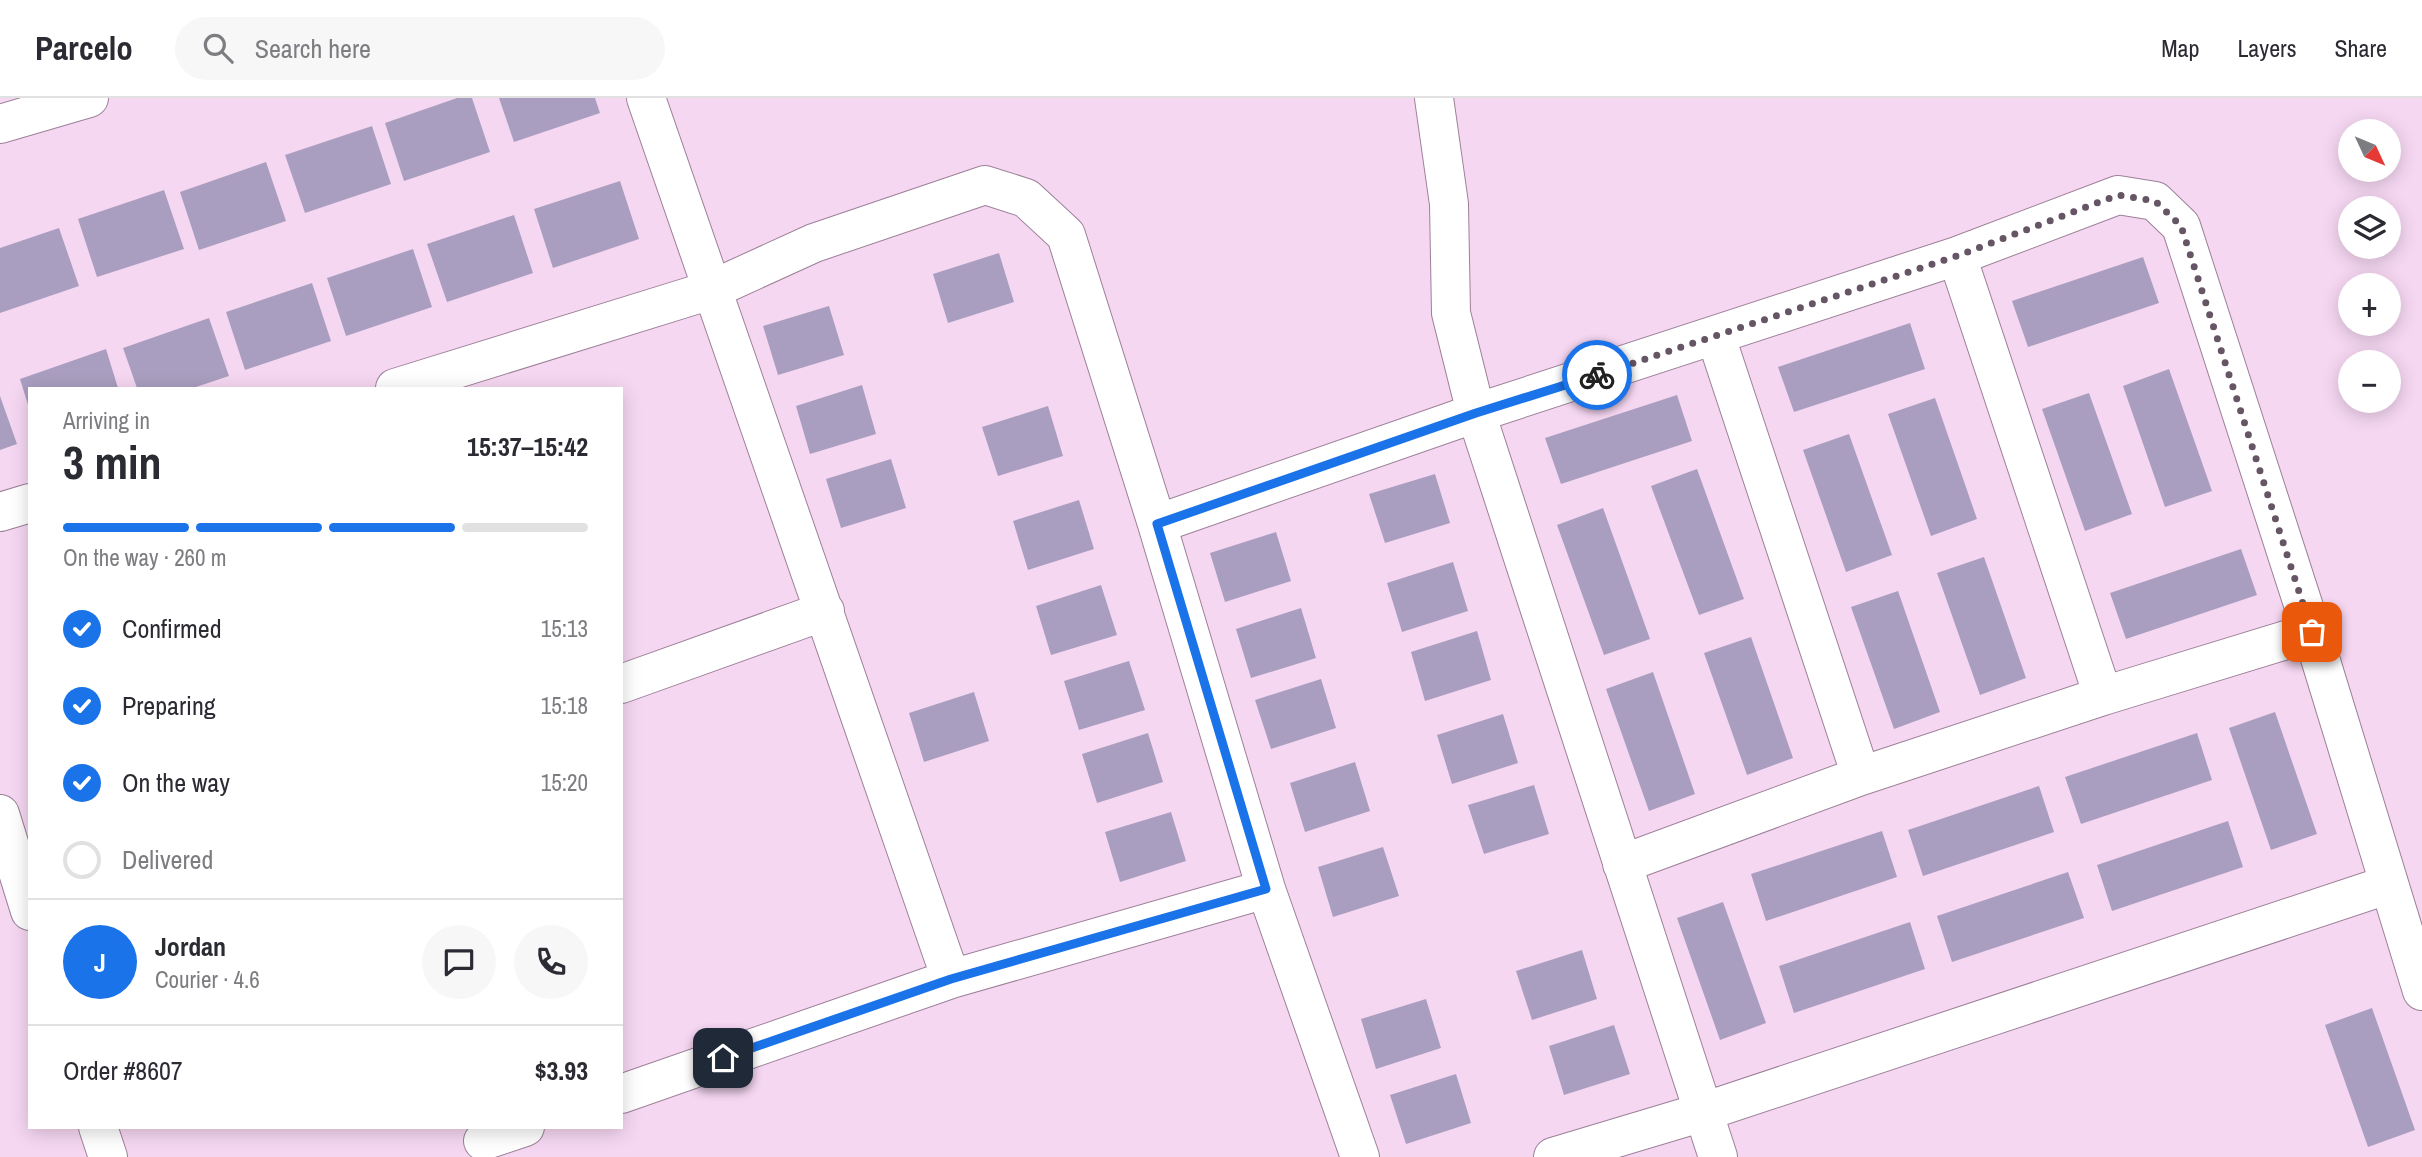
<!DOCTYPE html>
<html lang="en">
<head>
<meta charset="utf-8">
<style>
	body { margin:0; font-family:"Archivo Narrow",sans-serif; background:#f7f7f7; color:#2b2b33; height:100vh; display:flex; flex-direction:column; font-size:26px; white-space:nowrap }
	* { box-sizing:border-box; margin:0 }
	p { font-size:23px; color:#7c7c81 }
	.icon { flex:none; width:38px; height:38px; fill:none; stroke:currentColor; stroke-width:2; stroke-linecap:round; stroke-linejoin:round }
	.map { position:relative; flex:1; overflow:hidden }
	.drawer { position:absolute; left:28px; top:289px; width:595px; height:742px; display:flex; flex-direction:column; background:#fff; border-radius:0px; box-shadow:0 4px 18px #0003 }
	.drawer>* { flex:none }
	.needle { width:46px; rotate:134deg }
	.controls { position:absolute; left:2338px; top:21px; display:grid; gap:14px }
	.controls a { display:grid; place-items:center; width:63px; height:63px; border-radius:50%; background:#fff; box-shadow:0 4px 18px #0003; font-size:35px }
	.pin { position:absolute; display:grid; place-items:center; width:60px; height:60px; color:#fff; margin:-30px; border-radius:14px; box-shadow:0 4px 10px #0006 }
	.courier { position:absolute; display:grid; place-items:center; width:70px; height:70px; margin:-35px; border:5px solid #1a73e8; border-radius:50%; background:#fff; color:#222; box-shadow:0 2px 9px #0007 }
	.overview em { font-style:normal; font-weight:800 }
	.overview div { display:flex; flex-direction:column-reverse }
	.overview { display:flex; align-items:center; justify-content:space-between; height:119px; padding:0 35px }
	h1 { font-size:46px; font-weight:800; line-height:52px }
	.bar { display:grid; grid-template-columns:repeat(4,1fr); gap:10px 7px; align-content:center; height:84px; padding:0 35px }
	.bar i { height:9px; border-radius:5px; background:#e1e1e2 }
	.bar .selected { background:#1a73e8 }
	.bar p { grid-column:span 4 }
	.line { display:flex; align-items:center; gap:18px; padding:0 35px; border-top:2px solid #e1e1e2 }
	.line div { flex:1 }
	.round { display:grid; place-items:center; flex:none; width:74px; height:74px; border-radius:37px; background:#f7f7f7 }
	ol { padding:0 35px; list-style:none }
	li { display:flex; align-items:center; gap:21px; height:77px }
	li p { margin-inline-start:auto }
	li .icon { padding:7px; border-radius:50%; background:#1a73e8; color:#fff; stroke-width:4 }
	li:last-child { color:#7c7c81 }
	li i { width:38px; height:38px; border:4px solid #e1e1e2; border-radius:50% }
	header { display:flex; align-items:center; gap:42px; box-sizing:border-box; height:98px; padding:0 35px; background:#fff; border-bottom:2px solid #e1e1e2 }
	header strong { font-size:33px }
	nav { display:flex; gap:38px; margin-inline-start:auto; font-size:24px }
	.search { width:490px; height:63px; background:#f7f7f7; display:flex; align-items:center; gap:18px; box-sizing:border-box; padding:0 24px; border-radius:38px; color:#7c7c81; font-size:26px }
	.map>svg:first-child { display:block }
	.building { fill:#a99ebf }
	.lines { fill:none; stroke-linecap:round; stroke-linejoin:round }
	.minor-casing { stroke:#9c8098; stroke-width:40 }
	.minor { stroke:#fff; stroke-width:38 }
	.done { stroke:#665564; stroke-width:7; stroke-dasharray:0 12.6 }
	.route { stroke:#1a73e8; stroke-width:9 }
</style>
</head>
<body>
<header>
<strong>Parcelo</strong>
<div class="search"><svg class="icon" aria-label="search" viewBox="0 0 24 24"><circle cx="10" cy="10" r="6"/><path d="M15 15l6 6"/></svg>Search here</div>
<nav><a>Map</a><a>Layers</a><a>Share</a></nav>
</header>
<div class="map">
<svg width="2422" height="1059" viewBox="0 0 2422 1059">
	<rect width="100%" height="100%" fill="#f6d7f2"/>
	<!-- building -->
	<path class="building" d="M457,0H472L490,54L404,83L385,25Z
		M499,0H595L600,15L514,44Z
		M372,28L391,86L305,115L285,57Z
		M266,64L286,123L199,152L180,94Z
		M620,83L639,141L553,170L534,111Z
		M164,92L184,151L97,179L78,121Z
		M514,117L533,175L447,204L427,146Z
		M59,130L79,188L0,215V150Z
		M413,151L432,209L346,238L327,180Z
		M999,155L1014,204L948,225L933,176Z
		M2143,159L2159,205L2028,249L2012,203Z
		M312,185L331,243L245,272L226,214Z
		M829,208L844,257L778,277L763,228Z
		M209,220L229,278L193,290H137L123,250Z
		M1910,225L1925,271L1794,314L1778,269Z
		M106,251L118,290H30L29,310L20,281Z
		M2169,271L2212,393L2165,409L2123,288Z
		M862,287L876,336L810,356L796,308Z
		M2089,295L2132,416L2085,433L2042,311Z
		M1677,297L1692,343L1561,386L1545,340Z
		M0,298L17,346L0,352Z
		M1935,300L1977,421L1931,438L1888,316Z
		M1048,308L1063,358L998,378L982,329Z
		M1849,336L1892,457L1846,474L1803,352Z
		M891,361L906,410L841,430L826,381Z
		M1697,371L1744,501L1699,517L1651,388Z
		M1435,376L1450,425L1385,445L1369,396Z
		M1079,402L1094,451L1028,472L1013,423Z
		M1603,410L1650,541L1604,557L1557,427Z
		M1276,434L1291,483L1225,504L1210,455Z
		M2241,451L2257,497L2126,541L2110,495Z
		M1984,459L2026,580L1980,597L1937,475Z
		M1453,464L1468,513L1402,534L1387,485Z
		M1101,487L1117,537L1051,557L1036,508Z
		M1898,493L1940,614L1894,631L1851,509Z
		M1301,510L1316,560L1251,580L1236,531Z
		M1477,533L1491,582L1425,603L1411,554Z
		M1751,539L1793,660L1747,677L1704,555Z
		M1129,563L1145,612L1079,632L1064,583Z
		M1653,574L1695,696L1649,713L1606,591Z
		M1321,581L1336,630L1271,651L1255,602Z
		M974,594L989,643L924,664L909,615Z
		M2275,614L2317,736L2271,752L2229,630Z
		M1503,616L1518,665L1452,686L1437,637Z
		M1148,635L1163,684L1097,705L1082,656Z
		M2197,635L2212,682L2081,726L2065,679Z
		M1355,664L1370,713L1305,734L1290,685Z
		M1534,687L1549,736L1484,756L1468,707Z
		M2039,688L2054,734L1923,778L1908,732Z
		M1171,714L1186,763L1120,784L1105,734Z
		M2228,723L2243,769L2112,813L2097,767Z
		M1882,733L1897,779L1766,823L1751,776Z
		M1383,749L1399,798L1333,819L1318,769Z
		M2068,774L2084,820L1952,864L1937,818Z
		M1723,804L1766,925L1720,942L1677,820Z
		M1910,824L1925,871L1794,915L1779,868Z
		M1582,852L1597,901L1532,922L1516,873Z
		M1426,901L1441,950L1376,971L1361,921Z
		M2372,910L2415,1032L2368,1049L2325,927Z
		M1614,927L1630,976L1564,997L1549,948Z
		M1456,976L1471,1025L1406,1046L1390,997Z"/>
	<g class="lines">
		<!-- minor casing -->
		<g class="minor-casing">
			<path id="minor" d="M646,0L951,881
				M1434,0L1449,106L1451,215L1476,315L1718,1059
				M0,26L89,0
				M1957,158L2103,598
				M1716,239L1861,678
				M395,290L711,192L814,145L985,87L1026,100L1066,137L1157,426L1266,791L1360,1059
				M0,414L30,405
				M1157,426L1476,315L1957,158L2118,97L2155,103L2181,128L2312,534L2422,893
				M621,586L825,513
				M0,716L30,813
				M1622,766L1861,678L2103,598L2312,534
				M621,996L951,881L1266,791
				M98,1029L108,1059
				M483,1043L525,1029
				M1553,1059L1703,1014L2387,787"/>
		</g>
		<!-- minor -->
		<use href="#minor" class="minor"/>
	</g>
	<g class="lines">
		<!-- done -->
		<path class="done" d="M1597,277L1957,158L2118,97L2155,103L2181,128L2312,534"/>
		<!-- route -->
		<path class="route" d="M723,960L951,881L1266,791L1157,426L1476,315L1597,277"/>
	</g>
</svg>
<div class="controls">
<a><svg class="needle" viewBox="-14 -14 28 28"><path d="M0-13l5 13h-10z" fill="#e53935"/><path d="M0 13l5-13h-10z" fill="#7c7c81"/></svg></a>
<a><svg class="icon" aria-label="layers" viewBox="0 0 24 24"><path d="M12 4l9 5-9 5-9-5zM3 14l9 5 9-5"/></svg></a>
<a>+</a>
<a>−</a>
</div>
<div class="pin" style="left:2312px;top:534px;background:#ea580c"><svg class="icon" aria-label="bag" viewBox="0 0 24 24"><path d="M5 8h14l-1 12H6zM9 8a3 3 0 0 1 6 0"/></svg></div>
<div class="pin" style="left:723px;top:960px;background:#1f2937"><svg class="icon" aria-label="home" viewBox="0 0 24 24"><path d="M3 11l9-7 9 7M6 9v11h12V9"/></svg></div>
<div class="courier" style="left:1597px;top:277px"><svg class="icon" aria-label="bike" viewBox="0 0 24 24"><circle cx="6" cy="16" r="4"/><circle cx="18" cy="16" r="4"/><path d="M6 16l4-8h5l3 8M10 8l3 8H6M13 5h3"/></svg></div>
<section class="drawer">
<div class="overview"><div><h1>3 min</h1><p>Arriving in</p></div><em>15:37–15:42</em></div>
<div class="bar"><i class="selected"></i><i class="selected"></i><i class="selected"></i><i></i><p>On the way · 260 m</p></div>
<ol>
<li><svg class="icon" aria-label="check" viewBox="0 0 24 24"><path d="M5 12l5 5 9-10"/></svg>Confirmed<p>15:13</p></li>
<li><svg class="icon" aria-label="check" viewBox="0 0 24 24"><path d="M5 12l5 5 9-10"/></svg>Preparing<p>15:18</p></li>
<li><svg class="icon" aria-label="check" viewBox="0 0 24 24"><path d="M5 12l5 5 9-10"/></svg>On the way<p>15:20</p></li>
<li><i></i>Delivered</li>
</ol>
<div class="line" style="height:126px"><b class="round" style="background:#1a73e8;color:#fff">J</b><div><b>Jordan</b><p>Courier · 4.6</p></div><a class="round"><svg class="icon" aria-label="chat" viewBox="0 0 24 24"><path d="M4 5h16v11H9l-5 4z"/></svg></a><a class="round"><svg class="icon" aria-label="phone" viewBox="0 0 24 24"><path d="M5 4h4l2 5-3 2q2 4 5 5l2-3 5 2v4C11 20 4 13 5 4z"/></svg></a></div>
<div class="line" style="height:91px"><div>Order #8607</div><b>$3.93</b></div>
</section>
</div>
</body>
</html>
